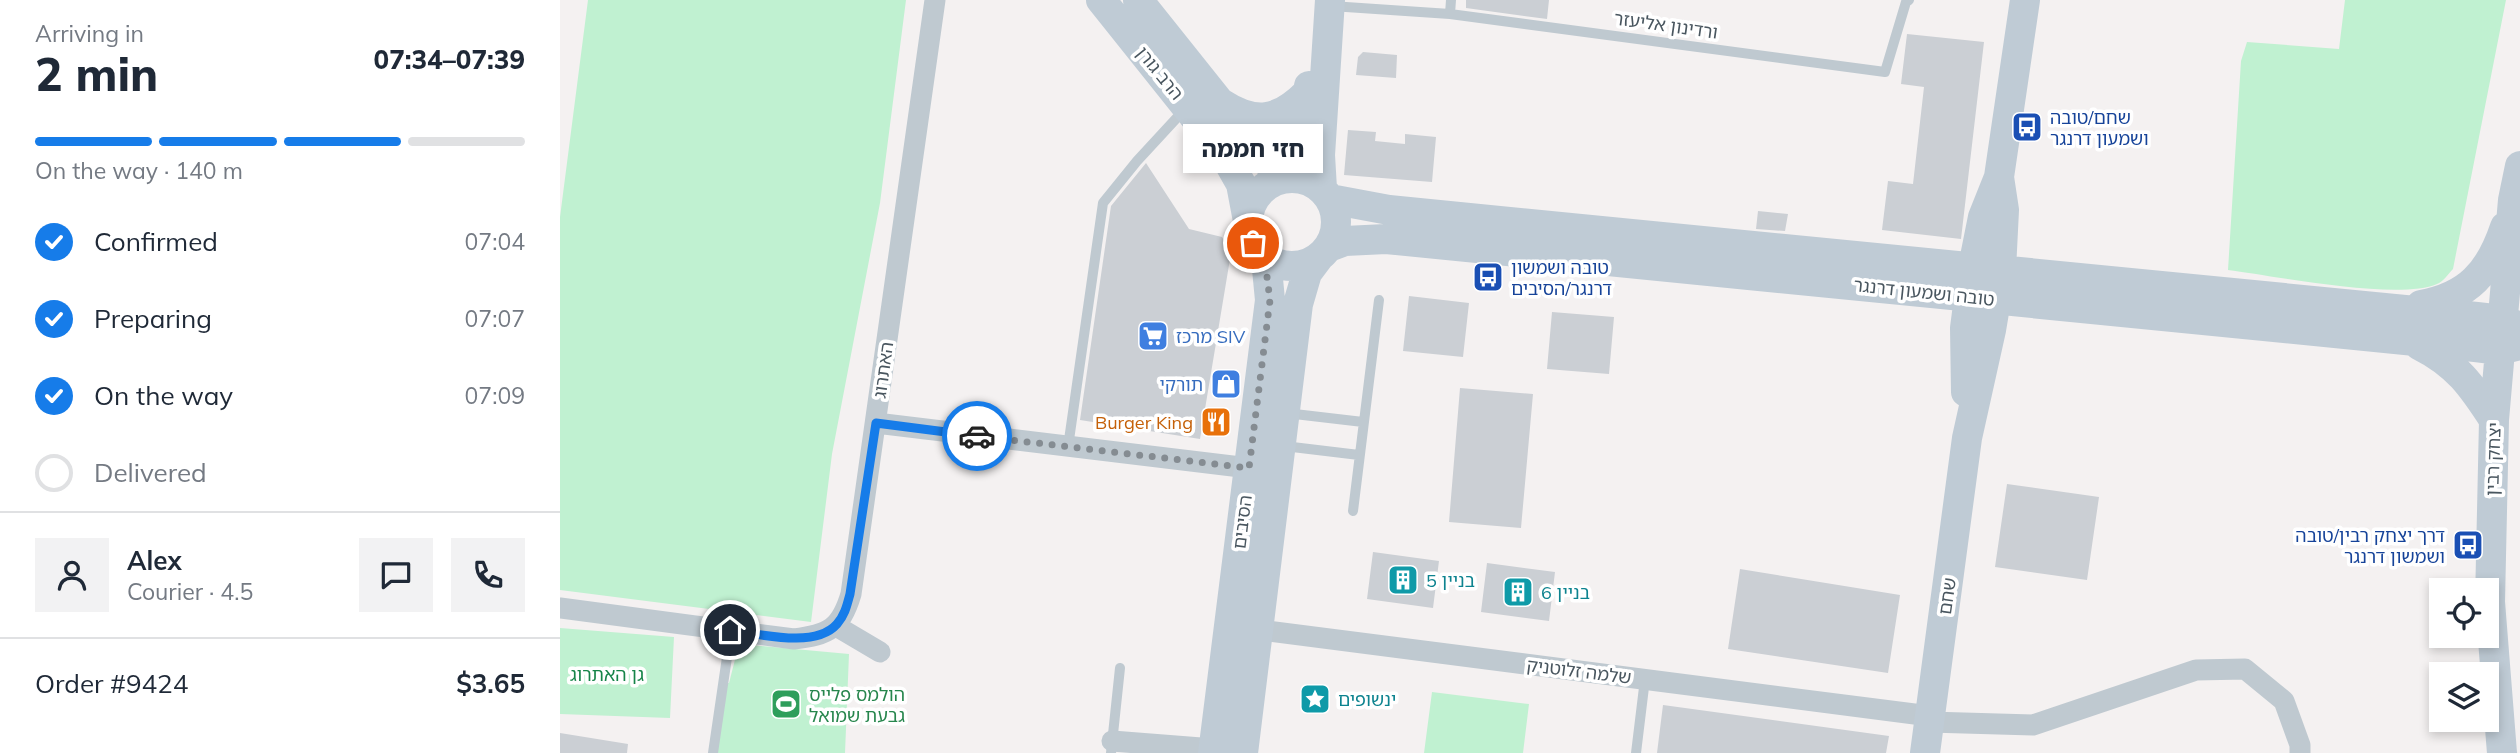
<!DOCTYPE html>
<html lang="en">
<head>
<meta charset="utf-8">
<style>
	body { margin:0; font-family:Mulish,"Noto Sans Hebrew",sans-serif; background:#f2f2f3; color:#1f2937; height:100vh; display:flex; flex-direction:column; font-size:26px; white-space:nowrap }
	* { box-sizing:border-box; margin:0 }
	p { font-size:23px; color:#747a83 }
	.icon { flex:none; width:38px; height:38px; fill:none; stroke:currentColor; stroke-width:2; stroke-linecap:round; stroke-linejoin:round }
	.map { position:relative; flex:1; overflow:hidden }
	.details { display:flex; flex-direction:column; background:#fff; width:560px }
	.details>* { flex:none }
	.tools { position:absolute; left:1869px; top:578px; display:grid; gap:14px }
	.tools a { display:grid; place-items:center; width:70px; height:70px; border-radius:0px; background:#fff; box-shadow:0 4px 10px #0003; font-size:35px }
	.pin { position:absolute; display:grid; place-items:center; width:60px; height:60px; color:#fff; margin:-30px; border:4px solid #fff; border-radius:50%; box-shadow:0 2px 7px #0007 }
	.courier { position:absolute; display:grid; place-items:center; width:70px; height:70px; margin:-35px; border:5px solid #167ce9; border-radius:50%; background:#fff; color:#222; box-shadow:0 2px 9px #0007 }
	.bubble { position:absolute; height:49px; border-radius:0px; background:#fff; box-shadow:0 4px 10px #0003; font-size:23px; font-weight:800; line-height:49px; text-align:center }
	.head em { font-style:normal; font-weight:800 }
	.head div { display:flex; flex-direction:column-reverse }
	.head { display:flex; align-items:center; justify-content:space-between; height:119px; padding:0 35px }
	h1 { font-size:46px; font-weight:800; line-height:52px }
	.bar { display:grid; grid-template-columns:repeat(4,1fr); gap:10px 7px; align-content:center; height:84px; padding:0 35px }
	.bar i { height:9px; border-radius:5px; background:#e0e1e3 }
	.bar .on { background:#167ce9 }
	.bar p { grid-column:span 4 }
	.line { display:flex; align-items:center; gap:18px; padding:0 35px; border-top:2px solid #e0e1e3 }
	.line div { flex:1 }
	.round { display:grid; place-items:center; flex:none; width:74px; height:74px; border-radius:0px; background:#f2f2f3 }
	ol { padding:0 35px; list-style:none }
	li { display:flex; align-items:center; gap:21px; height:77px }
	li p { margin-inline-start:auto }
	li .icon { padding:7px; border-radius:50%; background:#167ce9; color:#fff; stroke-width:4 }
	li:last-child { color:#747a83 }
	li i { width:38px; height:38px; border:4px solid #e0e1e3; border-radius:50% }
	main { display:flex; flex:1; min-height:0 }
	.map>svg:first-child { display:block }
	.green { fill:#c0f1d1 }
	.building { fill:#cbcfd4 }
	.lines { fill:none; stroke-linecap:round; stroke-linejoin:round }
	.lane { stroke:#bfc9d0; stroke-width:10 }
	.street { stroke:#bfc9d0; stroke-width:21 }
	.secondary { stroke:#bfcbd5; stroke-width:30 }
	.done { stroke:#858c92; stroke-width:7; stroke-dasharray:0 12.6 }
	.route { stroke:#167ce9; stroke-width:9 }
	.labels { text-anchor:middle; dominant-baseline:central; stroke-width:7; stroke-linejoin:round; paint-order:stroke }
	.street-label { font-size:18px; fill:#49565f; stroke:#fff }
	.transit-label { font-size:18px; fill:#164399; stroke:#fff; text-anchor:start }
	.shop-label { font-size:18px; fill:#366cbe; stroke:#fff; text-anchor:start }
	.food-label { font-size:18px; fill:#c56008; stroke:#fff; text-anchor:end }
	.culture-label { font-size:18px; fill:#0d838f; stroke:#fff; text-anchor:start }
	.park-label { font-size:18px; fill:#168448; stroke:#fff }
	.leisure-label { font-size:18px; fill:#27864d; stroke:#fff; text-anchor:start }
</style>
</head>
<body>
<main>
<section class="details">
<div class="head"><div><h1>2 min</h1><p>Arriving in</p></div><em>07:34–07:39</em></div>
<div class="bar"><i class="on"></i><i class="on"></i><i class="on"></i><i></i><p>On the way · 140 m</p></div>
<ol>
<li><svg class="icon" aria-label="check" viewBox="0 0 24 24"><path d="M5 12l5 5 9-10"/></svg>Confirmed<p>07:04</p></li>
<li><svg class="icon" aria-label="check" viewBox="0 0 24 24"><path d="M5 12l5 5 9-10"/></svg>Preparing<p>07:07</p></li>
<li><svg class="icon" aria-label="check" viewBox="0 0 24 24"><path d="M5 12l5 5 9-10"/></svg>On the way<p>07:09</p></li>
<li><i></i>Delivered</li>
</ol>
<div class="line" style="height:126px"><a class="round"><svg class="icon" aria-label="person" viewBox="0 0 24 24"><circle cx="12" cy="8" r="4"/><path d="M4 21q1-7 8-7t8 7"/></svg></a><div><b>Alex</b><p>Courier · 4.5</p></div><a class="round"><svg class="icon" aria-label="chat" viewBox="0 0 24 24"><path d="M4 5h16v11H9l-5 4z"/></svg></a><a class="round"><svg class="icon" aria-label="phone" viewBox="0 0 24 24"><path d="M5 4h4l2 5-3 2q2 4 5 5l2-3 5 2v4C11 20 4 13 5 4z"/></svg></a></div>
<div class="line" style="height:91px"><div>Order #9424</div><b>$3.65</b></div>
</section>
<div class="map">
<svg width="1960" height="753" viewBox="0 0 1960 753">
	<rect width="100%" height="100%" fill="#f4f1f1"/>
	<!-- green -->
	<path class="green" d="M28,0H346L320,203L272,454L251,622L0,590V217Z
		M1785,0H1946L1893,269C1888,274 1883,282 1877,284C1838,301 1715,276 1668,270L1681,61L1687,42L1779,49Z
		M0,628L114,637L110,718L0,714Z
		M179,644L289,654L285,753H152L167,683H169Z
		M872,692L969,704L963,753H864Z"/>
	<!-- building -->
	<path class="building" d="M906,0H989L987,19L906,8Z
		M1347,34L1424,42L1401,239L1322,230L1328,181L1353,184L1364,87L1341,84Z
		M803,52L837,55L836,78L796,75L798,57Z
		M788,130L816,132L815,141L845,144V134L876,137L872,182L784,175Z
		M586,163L629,229L662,237L671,253L640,439L520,420L551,206Z
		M1198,211L1228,214L1225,231L1196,229Z
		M849,296L909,303L903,357L843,351Z
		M992,312L1054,317L1049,374L987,369Z
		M900,388L973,394L961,528L889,522Z
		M1447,484L1539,497L1527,580L1435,567Z
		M813,552L879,561L873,608L807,599Z
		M927,563L995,572L989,621L921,612Z
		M1180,569L1340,595L1328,673L1168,649Z
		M1103,705L1329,736L1326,753H1097Z
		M0,733L68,744L67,753H0Z"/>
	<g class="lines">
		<!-- lane -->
		<path class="lane" d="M771,6L890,14L1325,72L1346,2L1349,0
			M890,14L891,0
			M726,413L803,422
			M724,446L799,455
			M508,447L543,203L577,161L625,109
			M793,511L819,300
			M153,753L171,630
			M551,753L560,668
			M1076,753L1085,679"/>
		<!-- street -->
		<path class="street" d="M316,423L689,468
			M0,608L234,639C269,635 281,628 291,594L375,0
			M276,626L320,652
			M685,628L1370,716
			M1369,722L1473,725L1636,670L1685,669L1724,701L1740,745V753
			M552,741L654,749"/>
		<!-- secondary -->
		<path class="secondary" d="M541,0L664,154L681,184L688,221
			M578,0L721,179
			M661,103C695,125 718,122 747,93
			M728,178L737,149L749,86
			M688 222a44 44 0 1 1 88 0a44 44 0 1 1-88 0Z
			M762,189L760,155L770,0
			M770,199L829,210L1917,317L1943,320L1960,327
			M769,247L785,241L826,239L1915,347L1940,350L1960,345
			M1861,305C1908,297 1930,272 1945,227
			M1859,345C1897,364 1912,386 1934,420
			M1406,392L1405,328L1413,267L1423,217L1439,177L1465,0
			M653,753L710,300L707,269L699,251
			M683,753L738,304L747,273L759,257
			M1365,753L1407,438L1431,330L1441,270L1444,210L1439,177
			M1942,753L1930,602L1934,420L1953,200L1960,166"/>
	</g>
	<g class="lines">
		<!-- done -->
		<path class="done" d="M417,436L689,468L710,300L706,269L693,243"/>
		<!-- route -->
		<path class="route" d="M170,630C200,634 255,649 277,624C285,615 287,605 290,594L316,423L417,436"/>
	</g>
	<!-- icons -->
	<defs>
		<g id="bus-square" transform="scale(1.575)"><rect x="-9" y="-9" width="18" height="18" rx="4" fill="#1a4fb4" stroke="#fff"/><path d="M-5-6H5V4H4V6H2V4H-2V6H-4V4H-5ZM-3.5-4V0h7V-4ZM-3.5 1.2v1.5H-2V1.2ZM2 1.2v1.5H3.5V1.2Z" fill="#fff"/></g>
		<g id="supermarket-square" transform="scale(1.575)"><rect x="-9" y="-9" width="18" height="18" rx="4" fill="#3f7fe0" stroke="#fff"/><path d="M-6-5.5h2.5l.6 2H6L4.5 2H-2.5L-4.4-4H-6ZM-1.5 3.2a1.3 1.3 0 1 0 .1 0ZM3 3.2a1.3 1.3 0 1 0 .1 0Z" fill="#fff"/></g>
		<g id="shop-square" transform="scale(1.575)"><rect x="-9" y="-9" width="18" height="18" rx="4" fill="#3f7fe0" stroke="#fff"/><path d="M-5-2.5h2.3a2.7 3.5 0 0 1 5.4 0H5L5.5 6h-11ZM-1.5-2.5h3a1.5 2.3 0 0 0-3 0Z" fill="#fff"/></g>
		<g id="restaurant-square" transform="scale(1.575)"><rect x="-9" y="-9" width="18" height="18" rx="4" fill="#e8710a" stroke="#fff"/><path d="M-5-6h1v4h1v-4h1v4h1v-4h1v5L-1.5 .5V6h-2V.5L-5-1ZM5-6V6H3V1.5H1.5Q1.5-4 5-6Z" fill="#fff"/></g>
		<g id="building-square" transform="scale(1.575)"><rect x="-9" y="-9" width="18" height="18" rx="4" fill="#0f9aa8" stroke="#fff"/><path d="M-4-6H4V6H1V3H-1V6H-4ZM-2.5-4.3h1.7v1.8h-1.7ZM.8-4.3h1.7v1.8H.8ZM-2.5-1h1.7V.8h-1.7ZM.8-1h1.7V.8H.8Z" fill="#fff"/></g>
		<g id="sight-square" transform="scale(1.575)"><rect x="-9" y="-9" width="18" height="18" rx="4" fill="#0f9aa8" stroke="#fff"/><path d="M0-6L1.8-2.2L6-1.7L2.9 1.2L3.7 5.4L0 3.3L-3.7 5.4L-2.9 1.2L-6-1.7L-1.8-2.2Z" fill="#fff"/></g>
		<g id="stadium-square" transform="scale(1.575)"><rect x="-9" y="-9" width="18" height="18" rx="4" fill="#2e9e5b" stroke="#fff"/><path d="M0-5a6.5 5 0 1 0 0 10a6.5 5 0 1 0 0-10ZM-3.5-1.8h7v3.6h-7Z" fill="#fff"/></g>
	</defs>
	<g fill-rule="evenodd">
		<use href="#bus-square" x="1467" y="127"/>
		<use href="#bus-square" x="928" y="277"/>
		<use href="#supermarket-square" x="593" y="336"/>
		<use href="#shop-square" x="666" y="384"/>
		<use href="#restaurant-square" x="656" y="422"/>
		<use href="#bus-square" x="1908" y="545"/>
		<use href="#building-square" x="843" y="580"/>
		<use href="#building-square" x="958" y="592"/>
		<use href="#sight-square" x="755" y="699"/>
		<use href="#stadium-square" x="226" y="704"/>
	</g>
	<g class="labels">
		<!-- street labels -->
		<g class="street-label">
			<text transform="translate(1106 25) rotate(8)">ורדינון אליעזר</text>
			<text transform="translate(600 73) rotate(51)">הרב גורן</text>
			<text transform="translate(1364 292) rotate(6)">טובה ושמעון דרנגר</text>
			<text transform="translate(323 370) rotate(-82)">האתרוג</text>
			<text transform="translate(1933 459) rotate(-88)">יצחק רבין</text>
			<text transform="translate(682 522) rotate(-83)">הסיבים</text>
			<text transform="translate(1387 596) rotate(-82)">שחם</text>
			<text transform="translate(1019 671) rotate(7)">שלמה זלוטניק</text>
		</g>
		<!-- transit labels -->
		<g class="transit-label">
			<text x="1490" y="117">שחם/טובה<tspan x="1490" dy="21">ושמעון דרנגר</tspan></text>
			<text x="951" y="267">טובה ושמשון<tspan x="951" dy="21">דרנגר/הסיבים</tspan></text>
			<text x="1885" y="535" text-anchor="end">דרך יצחק רבין/טובה<tspan x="1885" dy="21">ושמשון דרנגר</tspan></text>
		</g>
		<!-- shop labels -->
		<g class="shop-label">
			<text x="616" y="336">מרכז SIV</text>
			<text x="643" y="384" text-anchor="end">תורקי</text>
		</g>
		<!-- food labels -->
		<g class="food-label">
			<text x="633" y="422">Burger King</text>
		</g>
		<!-- culture labels -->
		<g class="culture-label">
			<text x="866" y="580">בניין 5</text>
			<text x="981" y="592">בניין 6</text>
			<text x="778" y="699">ינשופים</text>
		</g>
		<!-- park labels -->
		<g class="park-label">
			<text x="47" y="674">גן האתרוג</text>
		</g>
		<!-- leisure labels -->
		<g class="leisure-label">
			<text x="249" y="694">הולמס פלייס<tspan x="249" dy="21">גבעת שמואל</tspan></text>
		</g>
	</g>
</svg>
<div class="tools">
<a><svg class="icon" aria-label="locate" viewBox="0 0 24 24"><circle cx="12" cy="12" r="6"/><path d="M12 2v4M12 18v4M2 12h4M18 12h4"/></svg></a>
<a><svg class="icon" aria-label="layers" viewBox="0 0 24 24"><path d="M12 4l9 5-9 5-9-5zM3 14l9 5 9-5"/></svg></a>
</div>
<div class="pin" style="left:693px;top:243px;background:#ea580c"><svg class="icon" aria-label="bag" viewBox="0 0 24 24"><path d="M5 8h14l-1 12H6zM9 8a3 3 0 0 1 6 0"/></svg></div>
<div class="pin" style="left:170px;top:630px;background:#1f2937"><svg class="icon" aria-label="home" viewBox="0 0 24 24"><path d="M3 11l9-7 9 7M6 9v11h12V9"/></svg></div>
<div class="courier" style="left:417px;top:436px"><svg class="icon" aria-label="car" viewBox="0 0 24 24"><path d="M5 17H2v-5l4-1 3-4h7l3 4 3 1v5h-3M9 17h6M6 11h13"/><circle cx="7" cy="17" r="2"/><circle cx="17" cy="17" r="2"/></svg></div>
<div class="bubble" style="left:623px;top:124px;width:140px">חזי חממה</div>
</div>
</main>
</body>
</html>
